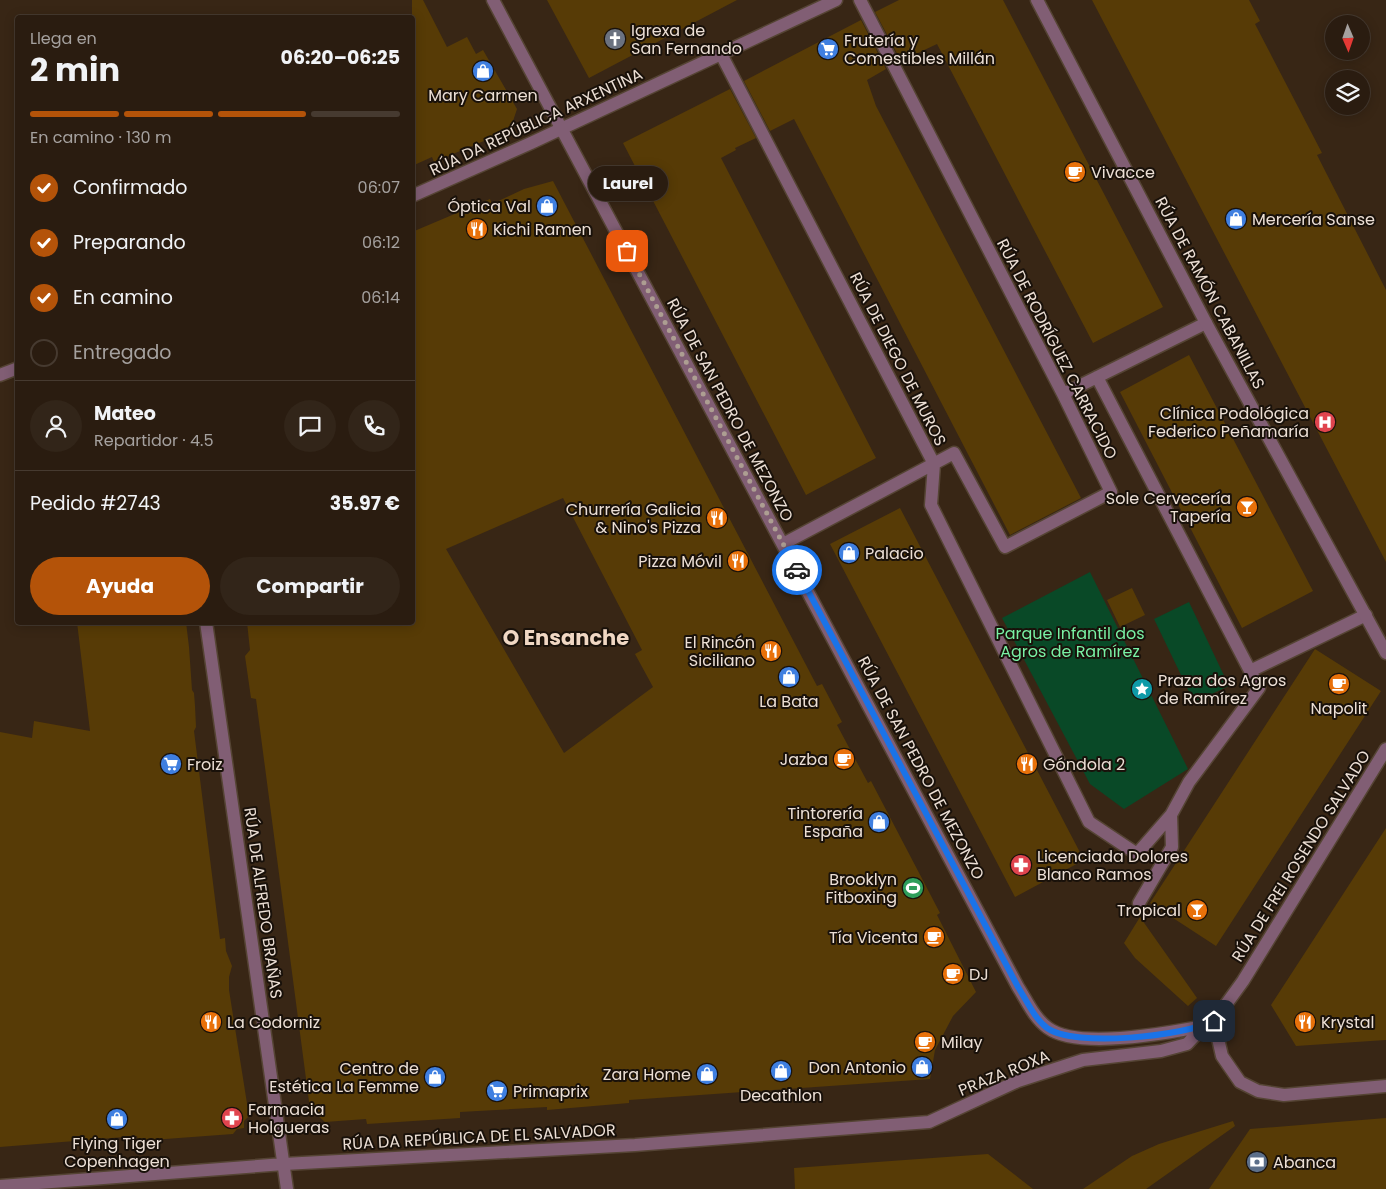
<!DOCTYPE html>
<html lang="es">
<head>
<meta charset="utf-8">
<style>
	body { margin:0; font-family:Poppins,sans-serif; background:#322519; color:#f1f3f6; height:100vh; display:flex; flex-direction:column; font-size:19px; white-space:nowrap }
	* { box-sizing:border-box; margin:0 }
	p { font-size:16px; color:#a5a19f }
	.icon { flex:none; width:28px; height:28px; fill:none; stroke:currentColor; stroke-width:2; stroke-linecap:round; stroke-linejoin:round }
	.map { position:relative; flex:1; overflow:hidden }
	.side { position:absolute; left:15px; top:15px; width:400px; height:610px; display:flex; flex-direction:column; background:#2a1c10; border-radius:5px; box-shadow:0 2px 12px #0003,0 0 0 1px #463a30 }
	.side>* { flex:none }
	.needle { width:32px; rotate:178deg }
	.buttons { position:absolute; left:1325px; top:15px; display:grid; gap:10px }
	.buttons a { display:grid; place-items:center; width:45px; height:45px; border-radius:50%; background:#2a1c10; box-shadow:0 2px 12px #0003,0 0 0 1px #463a30; font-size:25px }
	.pin { position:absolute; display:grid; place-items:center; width:42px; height:42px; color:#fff; margin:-21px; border-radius:10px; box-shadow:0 2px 8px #0006 }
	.courier { position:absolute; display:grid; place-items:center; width:50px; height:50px; margin:-25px; border:4px solid #1a73e8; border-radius:50%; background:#fff; color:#222; box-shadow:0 1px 6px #0007 }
	.bubble { position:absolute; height:35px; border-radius:18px; background:#2a1c10; box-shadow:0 2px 12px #0003,0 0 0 1px #463a30; font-size:16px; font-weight:700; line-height:35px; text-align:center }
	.overview em { font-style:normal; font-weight:700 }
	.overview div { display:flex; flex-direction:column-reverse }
	.overview { display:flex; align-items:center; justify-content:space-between; height:85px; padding:0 15px }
	h1 { font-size:32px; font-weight:700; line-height:38px }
	.bar { display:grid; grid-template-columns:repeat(4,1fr); gap:8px 5px; align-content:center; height:60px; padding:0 15px }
	.bar i { height:6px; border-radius:4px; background:#463a30 }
	.bar .selected { background:#b45309 }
	.bar p { grid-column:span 4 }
	.line { display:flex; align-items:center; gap:12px; padding:0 15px; border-top:1px solid #463a30 }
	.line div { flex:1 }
	.round { display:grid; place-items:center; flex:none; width:52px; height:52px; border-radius:26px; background:#322519 }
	ol { padding:0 15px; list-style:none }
	li { display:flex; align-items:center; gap:15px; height:55px }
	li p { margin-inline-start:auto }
	li .icon { padding:5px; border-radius:50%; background:#b45309; color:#fff; stroke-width:4 }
	li:last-child { color:#a5a19f }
	li i { width:28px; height:28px; border:2px solid #463a30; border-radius:50% }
	.button { display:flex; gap:10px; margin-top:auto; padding:10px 15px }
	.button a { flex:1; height:58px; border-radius:30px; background:#b45309; color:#fff; font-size:20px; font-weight:700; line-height:58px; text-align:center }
	.button a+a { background:#322519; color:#f1f3f6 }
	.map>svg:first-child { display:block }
	.green { fill:#094927 }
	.building { fill:#573b06; fill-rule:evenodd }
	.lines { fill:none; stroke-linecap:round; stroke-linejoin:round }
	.pedestrian-casing { stroke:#554434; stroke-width:15 }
	.minor-casing { stroke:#554434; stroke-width:15 }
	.pedestrian { stroke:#815e74; stroke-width:12 }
	.minor { stroke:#815e74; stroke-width:12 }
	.done { stroke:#ad9e92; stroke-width:5; stroke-dasharray:0 9 }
	.route { stroke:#1a73e8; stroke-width:6 }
	.labels { text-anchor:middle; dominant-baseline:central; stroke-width:4; stroke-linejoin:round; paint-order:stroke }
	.poi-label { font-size:16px; fill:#ecdfd5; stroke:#19110a; text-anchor:start }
	.street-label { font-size:16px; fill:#ecdfd5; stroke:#19110a }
	.park-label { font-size:16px; fill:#79f1a4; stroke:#19110a }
	.district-label { font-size:21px; font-weight:bold; fill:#f0d7c3; stroke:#19110a }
</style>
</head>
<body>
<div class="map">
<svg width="1386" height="1189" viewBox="0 0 1386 1189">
	<rect width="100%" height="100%" fill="#382615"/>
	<!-- green -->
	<path class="green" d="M1090,572L1188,769L1124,809L1090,784L1002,618Z
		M1189,602L1229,686L1194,702L1154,619Z"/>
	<!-- building -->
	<path class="building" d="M412,0H423L447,47L467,37L476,54L483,50L517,109L510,130L434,162L432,157L412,166Z
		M547,0H737L589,78Z
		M899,0H1003L1163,307L1093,343L937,44L901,61L875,12Z
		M1092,0H1249L1260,21L1255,24L1322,153L1317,155L1386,290V562Z
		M861,20L886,69L867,80L876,106L1081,498L1010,535L794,119L770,131L744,81Z
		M730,89L756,138L735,148L736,150L721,158L876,458L806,495L623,143Z
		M553,181L817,686L822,684L842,722L837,725L868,783L871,781L940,913L937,915L976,992L953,1016L935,1050L930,1079L629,1100V1103L547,1110V1107L460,1112V1118L367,1124L366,1119L325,1122L310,1109L256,699L251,698L245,656L250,650L247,622H412V232L490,199L492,204L524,189ZM563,498L642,650L635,654L653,687L564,753L446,549Z
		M1189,355L1313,591L1242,628L1120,392Z
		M900,508L1084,860L1015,897L830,544Z
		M1132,588L1145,615L1120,627L1107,600Z
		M77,622H186L189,647L192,690L194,693L195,706L196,727L194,731L220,939L225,938L226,951L232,966L229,977V990L249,1116L244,1121V1128L237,1129L233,1134L138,1141L137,1136L0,1147V732L32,738L34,721L90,731Z
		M1315,649L1381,691L1216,946L1150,903Z
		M1386,828V1040L1296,1046L1271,1005Z
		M1140,917L1197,998L1188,1006L1135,958L1124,943Z
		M1386,1118V1189H1209L1250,1129Z
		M1233,1121L1235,1126L1146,1189H1083L1132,1156L1159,1144Z
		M988,1154L1033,1189H795L794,1168Z"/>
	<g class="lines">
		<!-- pedestrian casing -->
		<g class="pedestrian-casing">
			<path id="pedestrian" d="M721,54L934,464L931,505L1089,822L1137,854L1171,815L1189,782L1259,688L1097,377
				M1063,394L1206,323
				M783,544L954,453L1005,547L1111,492L1063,394L860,0
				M1250,671L1366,615
				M1139,903L1172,847L1171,815"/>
		</g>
		<!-- minor casing -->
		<g class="minor-casing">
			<path id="minor" d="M493,0L1018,987C1027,1001 1034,1018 1048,1028C1078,1050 1168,1033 1204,1026
				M1037,0L1206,323L1386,653
				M412,196L531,143L836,0
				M0,375L18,368
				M206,622L287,1189
				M1214,1021L1222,1056L1240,1082L1258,1091L1284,1095L1386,1086
				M0,1186L284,1164L635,1145L929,1122L1018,1081L1083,1060L1161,1051L1187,1044L1204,1026L1214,1021L1243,981L1386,749"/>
		</g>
		<!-- pedestrian -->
		<use href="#pedestrian" class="pedestrian"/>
		<!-- minor -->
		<use href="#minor" class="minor"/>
	</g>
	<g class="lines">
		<!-- done -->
		<path class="done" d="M627,251L797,570"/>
		<!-- route -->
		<path class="route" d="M797,570L1018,987C1027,1001 1034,1018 1047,1028C1075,1048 1184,1036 1214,1021"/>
	</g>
	<!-- icons -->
	<defs>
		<g id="church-disc" transform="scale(1.125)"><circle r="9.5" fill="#6b7280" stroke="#19110a"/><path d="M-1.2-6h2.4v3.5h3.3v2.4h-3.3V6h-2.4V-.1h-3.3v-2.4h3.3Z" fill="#fff"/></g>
		<g id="supermarket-disc" transform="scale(1.125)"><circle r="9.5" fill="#3f7fe0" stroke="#19110a"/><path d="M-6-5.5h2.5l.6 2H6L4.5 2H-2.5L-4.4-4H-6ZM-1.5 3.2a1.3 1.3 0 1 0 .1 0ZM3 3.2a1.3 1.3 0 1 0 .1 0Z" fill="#fff"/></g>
		<g id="shop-disc" transform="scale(1.125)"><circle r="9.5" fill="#3f7fe0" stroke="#19110a"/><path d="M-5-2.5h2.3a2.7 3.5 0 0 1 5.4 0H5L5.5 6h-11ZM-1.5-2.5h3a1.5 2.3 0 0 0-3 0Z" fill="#fff"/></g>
		<g id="cafe-disc" transform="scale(1.125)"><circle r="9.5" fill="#e8710a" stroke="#19110a"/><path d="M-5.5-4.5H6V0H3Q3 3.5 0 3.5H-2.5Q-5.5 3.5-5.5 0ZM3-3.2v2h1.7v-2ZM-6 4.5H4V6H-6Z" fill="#fff"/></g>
		<g id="restaurant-disc" transform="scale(1.125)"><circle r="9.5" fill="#e8710a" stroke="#19110a"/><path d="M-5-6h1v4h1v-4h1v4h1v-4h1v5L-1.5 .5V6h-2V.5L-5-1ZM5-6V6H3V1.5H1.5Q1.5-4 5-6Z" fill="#fff"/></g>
		<g id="hospital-disc" transform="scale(1.125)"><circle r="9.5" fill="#e0444e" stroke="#19110a"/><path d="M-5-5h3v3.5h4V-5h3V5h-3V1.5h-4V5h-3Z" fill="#fff"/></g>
		<g id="bar-disc" transform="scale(1.125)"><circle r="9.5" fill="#e8710a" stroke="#19110a"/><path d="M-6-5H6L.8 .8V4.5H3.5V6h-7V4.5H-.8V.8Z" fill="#fff"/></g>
		<g id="sight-disc" transform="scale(1.125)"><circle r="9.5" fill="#0f9aa8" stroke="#19110a"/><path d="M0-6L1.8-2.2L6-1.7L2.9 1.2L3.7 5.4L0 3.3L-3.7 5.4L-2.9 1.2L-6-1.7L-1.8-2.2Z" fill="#fff"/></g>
		<g id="pharmacy-disc" transform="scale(1.125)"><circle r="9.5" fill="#e0444e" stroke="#19110a"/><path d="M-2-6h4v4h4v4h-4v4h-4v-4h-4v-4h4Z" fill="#fff"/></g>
		<g id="stadium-disc" transform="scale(1.125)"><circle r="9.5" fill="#2e9e5b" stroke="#19110a"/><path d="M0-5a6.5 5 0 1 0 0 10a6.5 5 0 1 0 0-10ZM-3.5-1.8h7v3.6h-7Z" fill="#fff"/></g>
		<g id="bank-disc" transform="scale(1.125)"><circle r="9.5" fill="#5c6f8a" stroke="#19110a"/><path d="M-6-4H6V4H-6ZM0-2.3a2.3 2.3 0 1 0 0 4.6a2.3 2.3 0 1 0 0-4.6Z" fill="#fff"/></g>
	</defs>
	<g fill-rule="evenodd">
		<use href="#church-disc" x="615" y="39"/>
		<use href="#supermarket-disc" x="828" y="49"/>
		<use href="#shop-disc" x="483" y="71"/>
		<use href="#cafe-disc" x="1075" y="172"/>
		<use href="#shop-disc" x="547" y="206"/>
		<use href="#shop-disc" x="1236" y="219"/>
		<use href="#restaurant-disc" x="477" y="229"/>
		<use href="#hospital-disc" x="1325" y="422"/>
		<use href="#bar-disc" x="1247" y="507"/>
		<use href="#restaurant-disc" x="717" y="518"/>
		<use href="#shop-disc" x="849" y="553"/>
		<use href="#restaurant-disc" x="738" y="561"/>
		<use href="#restaurant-disc" x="771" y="651"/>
		<use href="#shop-disc" x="789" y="677"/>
		<use href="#cafe-disc" x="1339" y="684"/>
		<use href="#sight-disc" x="1142" y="689"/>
		<use href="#cafe-disc" x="844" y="759"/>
		<use href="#supermarket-disc" x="171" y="764"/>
		<use href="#restaurant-disc" x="1027" y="764"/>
		<use href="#shop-disc" x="879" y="822"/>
		<use href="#pharmacy-disc" x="1021" y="865"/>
		<use href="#stadium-disc" x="913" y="888"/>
		<use href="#bar-disc" x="1197" y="910"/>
		<use href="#cafe-disc" x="934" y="937"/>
		<use href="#cafe-disc" x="953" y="974"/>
		<use href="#restaurant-disc" x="211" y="1022"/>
		<use href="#restaurant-disc" x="1305" y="1022"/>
		<use href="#cafe-disc" x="925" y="1042"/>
		<use href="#shop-disc" x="922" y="1067"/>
		<use href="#shop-disc" x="781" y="1071"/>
		<use href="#shop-disc" x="707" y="1074"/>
		<use href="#shop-disc" x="435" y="1077"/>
		<use href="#supermarket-disc" x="497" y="1091"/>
		<use href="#pharmacy-disc" x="232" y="1118"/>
		<use href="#shop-disc" x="117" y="1119"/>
		<use href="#bank-disc" x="1257" y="1162"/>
	</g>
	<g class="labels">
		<!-- poi labels -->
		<g class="poi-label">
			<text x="631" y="30">Igrexa de<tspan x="631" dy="18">San Fernando</tspan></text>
			<text x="844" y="40">Frutería y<tspan x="844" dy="18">Comestibles Millán</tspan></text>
			<text x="483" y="95" text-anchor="middle">Mary Carmen</text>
			<text x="1091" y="172">Vivacce</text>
			<text x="531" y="206" text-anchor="end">Óptica Val</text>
			<text x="1252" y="219">Mercería Sanse</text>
			<text x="493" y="229">Kichi Ramen</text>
			<text x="1309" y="413" text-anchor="end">Clínica Podológica<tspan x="1309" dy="18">Federico Peñamaría</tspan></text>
			<text x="1231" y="498" text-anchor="end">Sole Cervecería<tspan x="1231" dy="18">Tapería</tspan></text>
			<text x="701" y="509" text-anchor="end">Churrería Galicia<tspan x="701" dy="18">&amp; Nino's Pizza</tspan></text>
			<text x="865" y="553">Palacio</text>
			<text x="722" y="561" text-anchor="end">Pizza Móvil</text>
			<text x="755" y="642" text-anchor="end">El Rincón<tspan x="755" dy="18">Siciliano</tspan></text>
			<text x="1158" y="680">Praza dos Agros<tspan x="1158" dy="18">de Ramírez</tspan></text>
			<text x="789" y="701" text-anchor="middle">La Bata</text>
			<text x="1339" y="708" text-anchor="middle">Napolit</text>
			<text x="828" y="759" text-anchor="end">Jazba</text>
			<text x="187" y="764">Froiz</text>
			<text x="1043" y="764">Góndola 2</text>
			<text x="863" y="813" text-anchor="end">Tintorería<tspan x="863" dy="18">España</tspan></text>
			<text x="1037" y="856">Licenciada Dolores<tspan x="1037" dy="18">Blanco Ramos</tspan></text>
			<text x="897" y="879" text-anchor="end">Brooklyn<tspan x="897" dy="18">Fitboxing</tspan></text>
			<text x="1181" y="910" text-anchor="end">Tropical</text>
			<text x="918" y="937" text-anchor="end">Tía Vicenta</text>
			<text x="969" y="974">DJ</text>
			<text x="227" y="1022">La Codorniz</text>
			<text x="1321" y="1022">Krystal</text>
			<text x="941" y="1042">Milay</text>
			<text x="906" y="1067" text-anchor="end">Don Antonio</text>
			<text x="419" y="1068" text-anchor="end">Centro de<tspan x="419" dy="18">Estética La Femme</tspan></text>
			<text x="691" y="1074" text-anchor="end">Zara Home</text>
			<text x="513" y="1091">Primaprix</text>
			<text x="781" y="1095" text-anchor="middle">Decathlon</text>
			<text x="248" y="1109">Farmacia<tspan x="248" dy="18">Holgueras</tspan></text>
			<text x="117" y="1143" text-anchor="middle">Flying Tiger<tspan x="117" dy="18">Copenhagen</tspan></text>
			<text x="1273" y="1162">Abanca</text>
		</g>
		<!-- street labels -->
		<g class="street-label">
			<text transform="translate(536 122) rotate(-25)">RÚA DA REPÚBLICA ARXENTINA</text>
			<text transform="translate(1210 293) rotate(62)">RÚA DE RAMÓN CABANILLAS</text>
			<text transform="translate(1057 349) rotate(63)">RÚA DE RODRÍGUEZ CARRACIDO</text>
			<text transform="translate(898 359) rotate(63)">RÚA DE DIEGO DE MUROS</text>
			<text transform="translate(730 410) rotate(62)">RÚA DE SAN PEDRO DE MEZONZO</text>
			<text transform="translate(921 768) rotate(62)">RÚA DE SAN PEDRO DE MEZONZO</text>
			<text transform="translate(1301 856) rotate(-58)">RÚA DE FREI ROSENDO SALVADO</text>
			<text transform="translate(263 903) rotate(82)">RÚA DE ALFREDO BRAÑAS</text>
			<text transform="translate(1004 1073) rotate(-22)">PRAZA ROXA</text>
			<text transform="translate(479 1137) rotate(-3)">RÚA DA REPÚBLICA DE EL SALVADOR</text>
		</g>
		<!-- park labels -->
		<g class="park-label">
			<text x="1070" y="633">Parque Infantil dos<tspan x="1070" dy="18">Agros de Ramírez</tspan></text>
		</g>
		<!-- district labels -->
		<g class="district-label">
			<text x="566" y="637">O Ensanche</text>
		</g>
	</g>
</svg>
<div class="buttons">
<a><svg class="needle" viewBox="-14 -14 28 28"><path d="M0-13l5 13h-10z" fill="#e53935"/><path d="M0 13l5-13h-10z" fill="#a5a19f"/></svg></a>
<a><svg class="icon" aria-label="layers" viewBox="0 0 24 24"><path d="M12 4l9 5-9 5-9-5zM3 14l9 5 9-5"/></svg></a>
</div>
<div class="pin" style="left:627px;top:251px;background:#ea580c"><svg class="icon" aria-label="bag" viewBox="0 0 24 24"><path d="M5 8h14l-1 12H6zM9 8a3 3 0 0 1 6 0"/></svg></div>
<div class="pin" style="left:1214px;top:1021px;background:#1f2937"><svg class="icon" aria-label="home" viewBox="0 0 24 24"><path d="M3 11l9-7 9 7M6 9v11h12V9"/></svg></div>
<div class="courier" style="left:797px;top:570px"><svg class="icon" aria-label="car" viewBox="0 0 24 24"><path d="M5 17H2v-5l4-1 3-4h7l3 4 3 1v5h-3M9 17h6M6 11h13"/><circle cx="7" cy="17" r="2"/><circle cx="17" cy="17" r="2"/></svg></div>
<div class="bubble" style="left:588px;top:166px;width:80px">Laurel</div>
<section class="side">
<div class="overview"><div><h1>2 min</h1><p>Llega en</p></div><em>06:20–06:25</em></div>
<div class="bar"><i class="selected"></i><i class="selected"></i><i class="selected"></i><i></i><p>En camino · 130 m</p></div>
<ol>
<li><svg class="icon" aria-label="check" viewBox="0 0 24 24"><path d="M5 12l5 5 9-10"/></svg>Confirmado<p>06:07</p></li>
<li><svg class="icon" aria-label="check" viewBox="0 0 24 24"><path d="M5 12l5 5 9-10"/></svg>Preparando<p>06:12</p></li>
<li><svg class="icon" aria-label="check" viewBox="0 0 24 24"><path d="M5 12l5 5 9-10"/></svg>En camino<p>06:14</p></li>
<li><i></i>Entregado</li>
</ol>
<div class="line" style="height:90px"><a class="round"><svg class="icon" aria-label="person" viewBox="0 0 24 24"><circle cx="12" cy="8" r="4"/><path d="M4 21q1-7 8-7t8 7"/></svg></a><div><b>Mateo</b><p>Repartidor · 4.5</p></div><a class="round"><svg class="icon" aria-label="chat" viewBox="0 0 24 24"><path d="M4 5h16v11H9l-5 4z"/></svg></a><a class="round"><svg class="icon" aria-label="phone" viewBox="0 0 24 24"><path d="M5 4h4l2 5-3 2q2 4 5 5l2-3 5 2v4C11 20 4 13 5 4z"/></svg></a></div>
<div class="line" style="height:65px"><div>Pedido #2743</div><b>35.97 €</b></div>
<div class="button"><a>Ayuda</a><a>Compartir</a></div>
</section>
</div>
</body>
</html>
